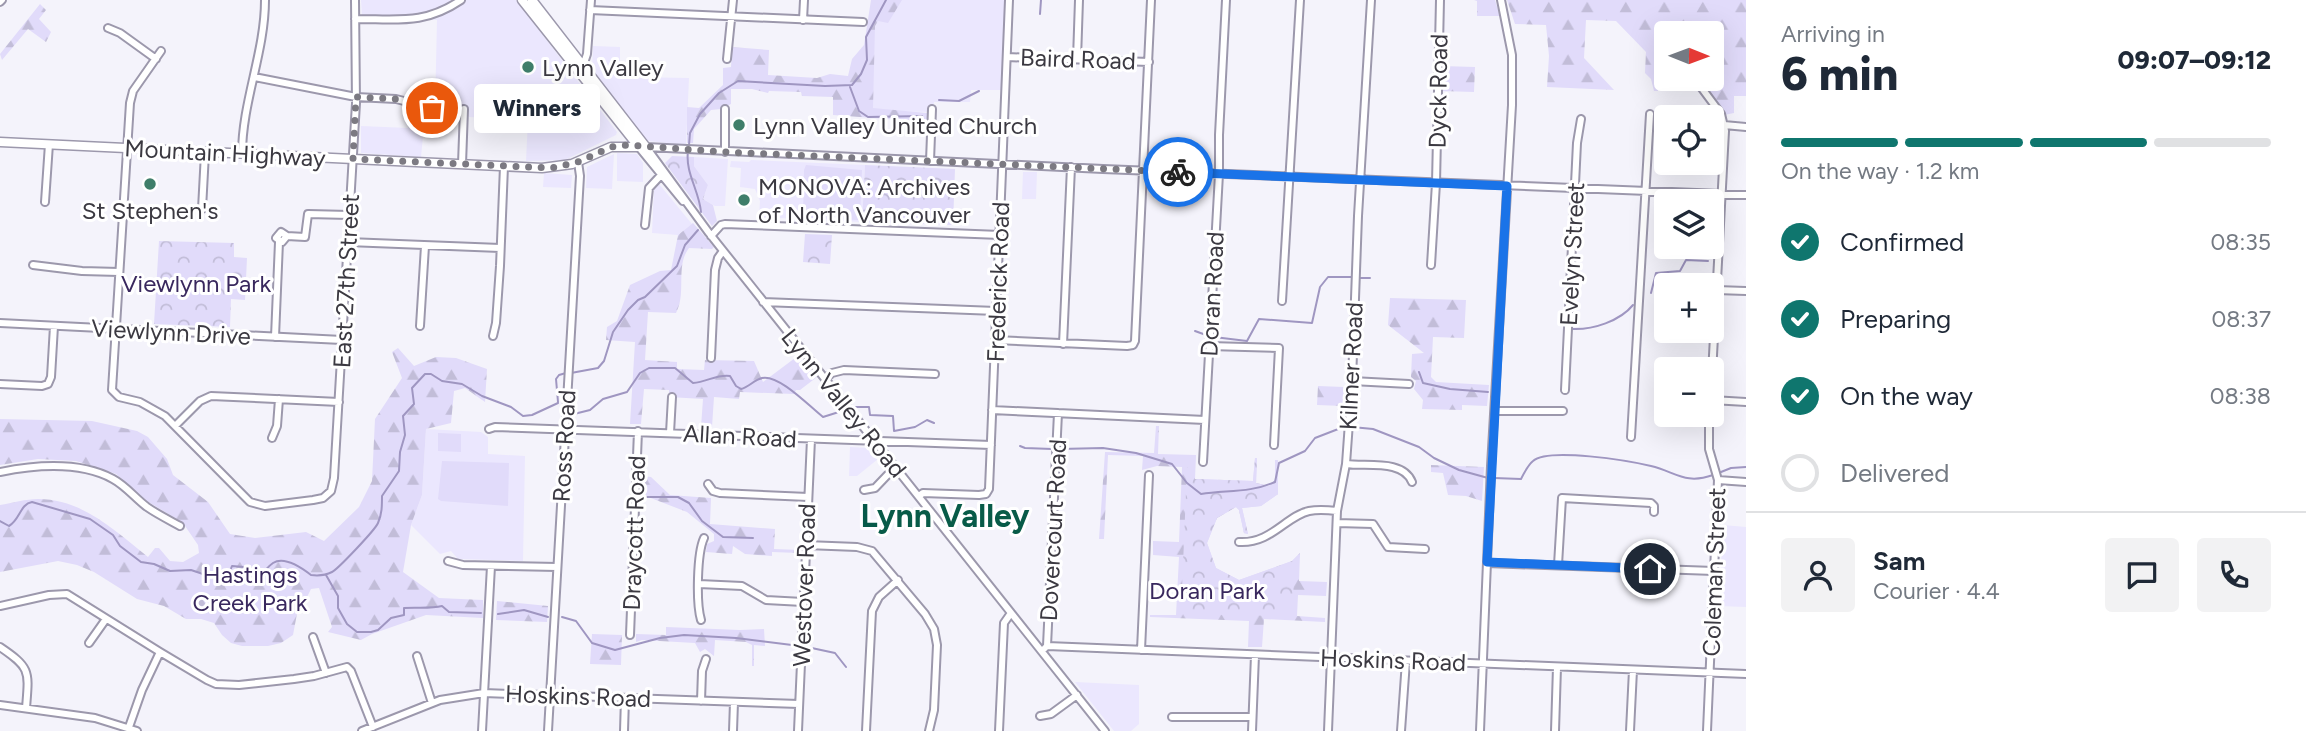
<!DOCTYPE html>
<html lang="en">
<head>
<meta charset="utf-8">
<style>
	body { margin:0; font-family:Figtree,sans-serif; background:#f2f2f3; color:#1f2937; height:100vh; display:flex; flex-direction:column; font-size:26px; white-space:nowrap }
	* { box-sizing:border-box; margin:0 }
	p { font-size:23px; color:#747a83 }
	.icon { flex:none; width:38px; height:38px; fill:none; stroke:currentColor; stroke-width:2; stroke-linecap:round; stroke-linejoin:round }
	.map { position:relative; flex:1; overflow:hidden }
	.panel { display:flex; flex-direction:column; background:#fff; width:560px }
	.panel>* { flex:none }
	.needle { width:46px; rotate:91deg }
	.fabs { position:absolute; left:1654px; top:21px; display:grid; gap:14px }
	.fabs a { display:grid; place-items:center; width:70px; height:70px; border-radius:7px; background:#fff; box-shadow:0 7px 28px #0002; font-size:35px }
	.pin { position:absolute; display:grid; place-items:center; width:60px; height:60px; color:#fff; margin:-30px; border:4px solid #fff; border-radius:50%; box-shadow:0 2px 7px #0007 }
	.courier { position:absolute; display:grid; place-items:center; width:70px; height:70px; margin:-35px; border:5px solid #1a73e8; border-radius:50%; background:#fff; color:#222; box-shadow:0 2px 9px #0007 }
	.bubble { position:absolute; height:49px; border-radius:7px; background:#fff; box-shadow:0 7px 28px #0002; font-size:23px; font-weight:800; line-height:49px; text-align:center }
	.head em { font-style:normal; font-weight:800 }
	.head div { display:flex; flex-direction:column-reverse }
	.head { display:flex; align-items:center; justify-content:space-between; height:119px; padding:0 35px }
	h1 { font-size:46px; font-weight:800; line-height:52px }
	.bar { display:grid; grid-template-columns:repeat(4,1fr); gap:10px 7px; align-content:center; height:84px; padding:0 35px }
	.bar i { height:9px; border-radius:5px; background:#e0e1e3 }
	.bar .on { background:#0f766e }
	.bar p { grid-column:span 4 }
	.line { display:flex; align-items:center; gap:18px; padding:0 35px; border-top:2px solid #e0e1e3 }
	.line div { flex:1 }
	.round { display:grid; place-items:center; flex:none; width:74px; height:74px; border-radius:7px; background:#f2f2f3 }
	ol { padding:0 35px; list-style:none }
	li { display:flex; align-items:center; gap:21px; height:77px }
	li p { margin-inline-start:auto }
	li .icon { padding:7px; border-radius:50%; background:#0f766e; color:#fff; stroke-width:4 }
	li:last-child { color:#747a83 }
	li i { width:38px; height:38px; border:4px solid #e0e1e3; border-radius:50% }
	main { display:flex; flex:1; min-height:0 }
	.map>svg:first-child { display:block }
	.built { fill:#ebe7fe }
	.grass { fill:#e1dbfa }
	.forest { fill:url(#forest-firs) }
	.park { fill:url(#park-crowns) }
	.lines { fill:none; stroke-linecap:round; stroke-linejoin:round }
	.stream { stroke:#9f96c1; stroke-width:2 }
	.minor-casing { stroke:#9c98ac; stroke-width:10 }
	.major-casing { stroke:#9c98ac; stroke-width:11 }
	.minor { stroke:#fff; stroke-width:6 }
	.major { stroke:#fff; stroke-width:8 }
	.done { stroke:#7c7a82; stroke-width:7; stroke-dasharray:0 12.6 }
	.route { stroke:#1a73e8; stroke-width:9 }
	.poi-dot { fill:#3f7e6a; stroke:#fff; stroke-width:2.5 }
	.labels { text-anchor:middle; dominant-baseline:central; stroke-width:6; stroke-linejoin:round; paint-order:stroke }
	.street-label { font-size:24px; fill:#3b3941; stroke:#fff }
	.poi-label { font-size:24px; fill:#3b3941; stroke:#fff; text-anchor:start }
	.park-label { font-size:24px; fill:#39285e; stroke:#fff }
	.district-label { font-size:32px; font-weight:bold; fill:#085b48; stroke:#fff }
</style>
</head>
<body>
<main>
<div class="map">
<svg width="1746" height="731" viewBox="0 0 1746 731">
	<defs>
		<pattern id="forest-firs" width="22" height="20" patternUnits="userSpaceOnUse" patternTransform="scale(1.75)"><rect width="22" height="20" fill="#e1dbfa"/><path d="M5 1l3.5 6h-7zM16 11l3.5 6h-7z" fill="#c2bdd8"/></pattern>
		<pattern id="park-crowns" width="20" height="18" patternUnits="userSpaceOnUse" patternTransform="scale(1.75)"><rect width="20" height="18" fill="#e1dbfa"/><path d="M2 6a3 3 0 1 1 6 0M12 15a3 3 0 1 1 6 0" fill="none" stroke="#c2bdd8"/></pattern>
	</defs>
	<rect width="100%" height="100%" fill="#f4f3fb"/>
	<!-- built -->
	<path class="built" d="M361,0H516L617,132L616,135L565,160L526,161L528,120L469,117V111L435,109L437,20L362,16Z
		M889,0H1005L1002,90H971L970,102H934L933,112L868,111L875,23Z
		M593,46L620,47V70L630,77L689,78L686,145L648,141L592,70Z
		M409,125L424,126L421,157L361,153V126L408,128Z
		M617,153L637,154L643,163V182L617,181Z
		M614,154L612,189L586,188L587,167Z
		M694,157L728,159L725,206H715L703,199L708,185L694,166Z
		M751,160L865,165L862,222L759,217L760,201L755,189L740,187L741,168L730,167L731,161L749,162Z
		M1023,172H1037L1036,199H1022Z
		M544,173L572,175L571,188L543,187Z
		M659,184L692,224L678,235L652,233L654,188Z
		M426,429L481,432L488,437V454L525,456L523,561L458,559L451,551L440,554L411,525L422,495Z
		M850,447L868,448L878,459L857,476H849Z
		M1723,525L1746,527V607L1719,606Z
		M1075,682L1139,685V724L1131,731H1114Z"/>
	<!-- grass -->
	<path class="grass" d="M806,165L862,170L860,216L858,220L805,218L803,216L804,170Z
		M438,433L461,434V452L438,451Z
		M442,461L509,463L508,506L441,501L438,499Z"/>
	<!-- forest -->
	<path class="forest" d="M871,0H902L888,23L878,21L875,26L873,108L927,113V122L833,115V97L802,96L801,92L769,91L768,93L752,89H731V104L721,109L711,110L694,129L693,143H687V107L699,108L723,85V68L731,67L732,47L769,50L768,75L817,78L830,74L848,76L852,59L864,45Z
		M1474,0H1495L1500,16H1477V1Z
		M1507,0H1746V96H1734V113L1724,115L1705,88L1719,77L1712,49V33H1671L1661,25L1658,91H1654L1651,79L1645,73L1646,52L1616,21L1586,20L1584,58L1614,90L1547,87L1549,56L1546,25L1515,24Z
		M40,4L46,10L39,19L51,32L46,42L28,29L2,60L0,54Z
		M1442,66L1475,67L1474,92L1441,91Z
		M693,223L714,247L712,249L689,248C675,266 687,293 676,313L648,312L645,360L677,362V369L704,370L705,360L754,361L763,382L799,355L817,377L800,390H796L794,394L740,392L739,399L714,397L712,427H701L703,399L669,397V390L644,389L641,424H630L635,342L606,340L607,327L617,321L630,285L660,271L671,270L678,235Z
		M1390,298L1466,300L1464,338L1433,337L1431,377L1436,382L1489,385L1487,406L1462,405V410L1422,409L1423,400L1414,389L1416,381L1411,377L1412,354L1424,353L1388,325Z
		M398,348L414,366L436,357L456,358L487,369L485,402L465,388L454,391L451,423L426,429L422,495L411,525L403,572L439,598L483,600V618L426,615L372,634L361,640L328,632L332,627L319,588L311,589L306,599L299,603L293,635L281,643L268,646H242L231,643L222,635L214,623L201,619H186L164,606L137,599L94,572L77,565L58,561L0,572V505C12,503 26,499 38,499C83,499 115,531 148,557L155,548H159L170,561L183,562L199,553L198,545L183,523L145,500L116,474L76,461L38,459L0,465V419L92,421L137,431L148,437L167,459L173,475L208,502L230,534L255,538L306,532L324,541L359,507L372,481L375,419L402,378L392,352Z
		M1318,386L1344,387L1343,406L1317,405Z
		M1156,426H1159L1158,454L1196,455L1195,479L1253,481L1255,458H1257L1256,483L1269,486L1275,480V460H1278V494L1261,506L1242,508L1248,534L1244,533L1239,510L1236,507L1217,518L1207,543L1216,568L1239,580L1292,561L1300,553L1299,581L1327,582L1326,596L1298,595L1297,616L1325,618V622L1264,619L1262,647H1248L1249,621L1150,617V615H1176L1179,557L1153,555V541L1179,542L1182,467L1157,466L1142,470L1143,456L1108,455L1104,539H1099L1105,452L1154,453Z
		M1431,465L1484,467L1482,501L1466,496L1448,495L1443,473L1431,472Z
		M643,476L651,477L670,495L711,498L710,524L775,529L774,549L800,550L799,553L772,552V556L745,554L733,546L732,554L706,552L707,544L714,541V534L687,512L643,495Z
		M497,601L548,606L547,622L496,620Z
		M666,627L740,630L764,629L765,646L754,645V666H752V645L746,642L715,640L714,656L705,649L700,652L695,643L642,640L636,642V634L666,635Z
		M592,634L622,635L621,665L590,664Z"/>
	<!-- park -->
	<path class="park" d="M672,156L694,157V166L708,185L703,199L713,205L717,221L712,226L665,163Z
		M865,165L955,169L953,225L862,222Z
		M805,234L832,235L830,264L803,262Z
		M159,241L234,243V257L247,258L245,300L231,299L230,327L154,324Z
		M1255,458H1257L1256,483L1269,486L1275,480V460H1278V494L1261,506L1242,508L1248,534L1244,533L1239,510L1236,507L1217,518L1207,543L1216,568L1239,580L1292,561L1300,553L1299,560H1295L1292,616L1181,614L1187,467H1195V479L1253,481Z"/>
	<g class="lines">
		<!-- stream -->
		<path class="stream" d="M1040,14L1041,0
			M850,87L859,111L868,117L922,116
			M939,100L959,101L979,91
			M689,145L690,133L700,114L719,93L738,81L825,86L852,85L861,74L867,60L866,37L886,0
			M688,151C685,173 699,190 701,212
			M1360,278H1370
			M1651,293L1656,273L1680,271L1686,260L1708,261
			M1572,329C1593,330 1620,321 1633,305
			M1195,331L1206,335
			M1214,337L1247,341L1259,319L1312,323L1320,287L1328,277H1352
			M1419,372L1423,383L1450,389L1488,392
			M571,373L598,368L604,361L613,332L628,310L638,300L645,297L677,266L685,245L698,230
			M558,402L556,379L559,375L566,373
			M855,407H869L870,415L893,416L894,431L915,427L927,420L934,423
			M570,411L574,414L590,410L603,399L627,392L640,373L649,368H675L693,383C707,382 717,374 730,376L736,386L741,389C749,387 754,380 762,378C779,374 810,407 823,417L842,411
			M1352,427L1373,429L1419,447L1434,458L1459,470L1488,478
			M1020,446L1025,448L1052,449
			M1060,449L1103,448L1136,453L1172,464L1187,483L1201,494C1227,490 1250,493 1275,482L1279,463L1305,451L1315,438L1346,426
			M1721,472L1731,468L1746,467
			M1494,478L1521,479C1524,473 1528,465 1533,461C1548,447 1630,461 1651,466C1676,472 1685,485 1713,475
			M639,497H678L689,503L702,521L723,537L753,538
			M0,521L9,526C20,520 20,504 32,502L90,519L113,535L120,546L141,562L154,564L170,571L191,570L215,578L228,576L232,566L244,567L260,575C265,572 267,567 273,563C284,556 302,568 311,575C318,576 326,575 332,572C338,569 375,530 378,523C382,514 382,506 382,496L399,471L400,452L405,435L403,416L414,404L412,388L425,374H431L442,381L462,384L482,396L511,407L523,416L532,415L558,403
			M326,575L338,596V608L347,624L357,632H371L378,630L391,618L404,615V608C416,607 430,609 442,606L449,612L481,613
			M498,614L524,610L548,617
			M562,617L576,621L592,643L615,650L660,638L684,635L736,638L792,645
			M807,647L835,653L846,667"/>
		<!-- minor casing -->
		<g class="minor-casing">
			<path id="minor" d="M0,2L2,0
				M590,10L863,22
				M355,19C398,19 424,25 461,0
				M803,20L804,0
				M108,28L120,33L156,59
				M161,51L133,91L130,103L112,390L119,397L140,402L165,416L250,502L265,506L313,500L323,498L331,491L334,478L356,103L355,0
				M1007,57L1149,62
				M727,59L733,0
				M1077,59L1079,0
				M579,64L585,60L587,54L591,0
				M254,77L356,97L396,99L432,108
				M1695,79L1721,114L1725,131L1712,374
				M1724,125L1746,127
				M638,146L683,201
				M646,147L1103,169L1746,195
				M646,147L709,233L1105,731
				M725,152V109
				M242,154C242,102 265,52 265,0
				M930,161L932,109
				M462,164L464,109
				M45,202L49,144
				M202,209L205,153
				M645,225L649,188L662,174
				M287,236L282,242L276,238L281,232L287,236L305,237L308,214L349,215
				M711,236L721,225L725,224L1000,235
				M348,242L500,248
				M33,265L82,271L119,272
				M1431,265L1436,183L1440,0
				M1716,290L1746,291
				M1282,301L1300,0
				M763,302L996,311
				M0,323L342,340
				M420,326L425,246
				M493,336L496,323L500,266L504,166
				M275,337L279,242
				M995,340L1127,346L1133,345L1135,341L1151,0
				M1063,344L1071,167
				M1209,346L1279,348L1274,445
				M711,358L715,270L718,258L723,251
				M825,379L832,373L844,370L935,374
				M1352,381L1409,384
				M0,384L42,386L48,384L51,377L54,326
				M1565,390L1577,143L1581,119
				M1712,400L1746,402
				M992,410L1205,420
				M1495,411H1563
				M175,426L200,401L211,396L339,402
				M489,429L495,427L991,445
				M670,433L672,397
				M1631,437L1650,114
				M272,438L277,426L279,399
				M1203,462L1219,174V135L1226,0
				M1346,464C1366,467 1403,459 1412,482
				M0,472C35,465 80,461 113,479C126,486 135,498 147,507C157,514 169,520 180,526
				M1718,480L1746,482
				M708,484L713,491L720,493L808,497
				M864,490L875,488L895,467
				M919,496L923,493L979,495L986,494L989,489L1009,0
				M1337,523L1373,524L1388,547L1425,549
				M1239,542C1271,544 1286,516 1309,511C1318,509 1329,510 1337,511
				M806,545L857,547L872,551L925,614L934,629L937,645L934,710L929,731
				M448,561L463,565L557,567
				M1487,563L1714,571
				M1558,565L1562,498L1651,503L1654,506V512
				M699,584L742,586L766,600L803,602
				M0,606L49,595L67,594L160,652L207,680L216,684L239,685L294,679L314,676L347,667L351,671L373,727
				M701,620C696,603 697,553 704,538
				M630,635L638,431
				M313,637L326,673
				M89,643L106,619
				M1047,646L1058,413
				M0,647C31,668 29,671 26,708
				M1141,650L1149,475
				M1042,651L1047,646L1746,674
				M417,656L432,703
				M701,701L702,671L706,659
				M0,705L95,718L137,731
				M1040,716L1051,714L1077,695
				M1172,717H1252
				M129,727L142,690L160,652
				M362,731L440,700L484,693L799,704
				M482,731L491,566
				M548,731L580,176L578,162
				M624,731L625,698
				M733,731L734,702
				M798,731L811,439
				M866,731L872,611L879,597L898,580
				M999,731L1004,623L1011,613
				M1252,731L1255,655
				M1328,731L1337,511L1346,464L1352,381L1358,216L1371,0
				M1401,731L1406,661
				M1480,731L1491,466L1512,105V55L1501,0
				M1555,731L1557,667
				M1630,731L1633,670
				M1707,731L1718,480L1709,449V415"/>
		</g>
		<!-- major casing -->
		<g class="major-casing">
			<path id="major" d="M522,0L638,146
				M532,0L646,147
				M0,142L542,168L572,164L611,147H646"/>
		</g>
		<!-- minor -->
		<use href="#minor" class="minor"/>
		<!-- major -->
		<use href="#major" class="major"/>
	</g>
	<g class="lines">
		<!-- done -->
		<path class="done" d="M432,108L396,99L356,97L353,159L551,168L578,162L611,147L628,145L724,152L1178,172"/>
		<!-- route -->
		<path class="route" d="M1178,172L1507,186L1487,562L1650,569"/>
	</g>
	<!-- markers -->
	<g class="poi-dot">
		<circle cx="528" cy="67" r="7"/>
		<circle cx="739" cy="125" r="7"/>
		<circle cx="150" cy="184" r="7"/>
		<circle cx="744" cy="200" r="7"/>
	</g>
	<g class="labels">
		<!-- street labels -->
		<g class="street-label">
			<text transform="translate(1078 59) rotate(2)">Baird Road</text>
			<text transform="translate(1438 91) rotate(-89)">Dyck Road</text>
			<text transform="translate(225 153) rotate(3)">Mountain Highway</text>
			<text transform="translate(1572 254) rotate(-87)">Evelyn Street</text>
			<text transform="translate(346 281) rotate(-87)">East 27th Street</text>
			<text transform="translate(998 282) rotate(-88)">Frederick Road</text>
			<text transform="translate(1212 294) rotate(-87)">Doran Road</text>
			<text transform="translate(171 332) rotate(3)">Viewlynn Drive</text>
			<text transform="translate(1351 366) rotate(-87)">Kilmer Road</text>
			<text transform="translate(844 403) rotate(51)">Lynn Valley Road</text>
			<text transform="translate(740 436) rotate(3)">Allan Road</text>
			<text transform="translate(564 446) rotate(-87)">Ross Road</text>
			<text transform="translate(1053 530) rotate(-87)">Dovercourt Road</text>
			<text transform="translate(634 533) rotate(-88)">Draycott Road</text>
			<text transform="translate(1714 572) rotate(-88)">Coleman Street</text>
			<text transform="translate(804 585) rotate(-88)">Westover Road</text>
			<text transform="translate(1393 660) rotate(2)">Hoskins Road</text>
			<text transform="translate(578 696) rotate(2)">Hoskins Road</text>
		</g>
		<!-- poi labels -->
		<g class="poi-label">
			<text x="542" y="67">Lynn Valley</text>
			<text x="753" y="125">Lynn Valley United Church</text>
			<text x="758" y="186">MONOVA: Archives<tspan x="758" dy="28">of North Vancouver</tspan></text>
			<text x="150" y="210" text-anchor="middle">St Stephen's</text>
		</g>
		<!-- park labels -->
		<g class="park-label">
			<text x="196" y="283">Viewlynn Park</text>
			<text x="250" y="574">Hastings<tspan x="250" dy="28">Creek Park</tspan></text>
			<text x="1207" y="590">Doran Park</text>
		</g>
		<!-- district labels -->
		<g class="district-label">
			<text x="945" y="516">Lynn Valley</text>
		</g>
	</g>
</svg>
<div class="fabs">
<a><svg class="needle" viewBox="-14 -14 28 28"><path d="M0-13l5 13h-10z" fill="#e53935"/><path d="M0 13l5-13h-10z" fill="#747a83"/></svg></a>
<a><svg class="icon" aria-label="locate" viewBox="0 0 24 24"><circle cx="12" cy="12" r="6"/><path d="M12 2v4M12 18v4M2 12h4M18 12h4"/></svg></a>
<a><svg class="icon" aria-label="layers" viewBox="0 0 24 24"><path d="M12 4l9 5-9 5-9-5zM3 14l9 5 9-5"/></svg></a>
<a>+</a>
<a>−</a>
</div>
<div class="pin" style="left:432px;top:108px;background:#ea580c"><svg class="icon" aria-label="bag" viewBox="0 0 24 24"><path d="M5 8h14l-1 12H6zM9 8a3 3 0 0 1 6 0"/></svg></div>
<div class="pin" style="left:1650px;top:569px;background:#1f2937"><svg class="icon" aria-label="home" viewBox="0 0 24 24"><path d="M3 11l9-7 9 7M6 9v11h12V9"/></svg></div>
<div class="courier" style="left:1178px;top:172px"><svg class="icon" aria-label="bike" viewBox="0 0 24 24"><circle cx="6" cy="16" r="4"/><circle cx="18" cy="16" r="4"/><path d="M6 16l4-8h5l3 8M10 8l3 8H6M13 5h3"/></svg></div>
<div class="bubble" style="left:474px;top:84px;width:126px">Winners</div>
</div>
<section class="panel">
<div class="head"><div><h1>6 min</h1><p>Arriving in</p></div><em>09:07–09:12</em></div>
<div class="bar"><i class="on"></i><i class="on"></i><i class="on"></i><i></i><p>On the way · 1.2 km</p></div>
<ol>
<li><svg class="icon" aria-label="check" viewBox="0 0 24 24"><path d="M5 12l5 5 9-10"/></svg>Confirmed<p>08:35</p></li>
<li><svg class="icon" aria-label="check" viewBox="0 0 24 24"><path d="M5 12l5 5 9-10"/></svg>Preparing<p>08:37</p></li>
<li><svg class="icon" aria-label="check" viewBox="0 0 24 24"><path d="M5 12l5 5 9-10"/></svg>On the way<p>08:38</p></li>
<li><i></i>Delivered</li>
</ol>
<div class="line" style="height:126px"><a class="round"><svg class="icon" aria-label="person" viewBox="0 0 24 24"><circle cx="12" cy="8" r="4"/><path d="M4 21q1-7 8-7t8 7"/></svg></a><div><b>Sam</b><p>Courier · 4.4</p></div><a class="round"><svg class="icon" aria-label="chat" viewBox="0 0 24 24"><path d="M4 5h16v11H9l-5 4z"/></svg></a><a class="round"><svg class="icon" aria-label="phone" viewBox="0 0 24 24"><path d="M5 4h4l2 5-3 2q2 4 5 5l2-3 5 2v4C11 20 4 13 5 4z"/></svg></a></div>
</section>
</main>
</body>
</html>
